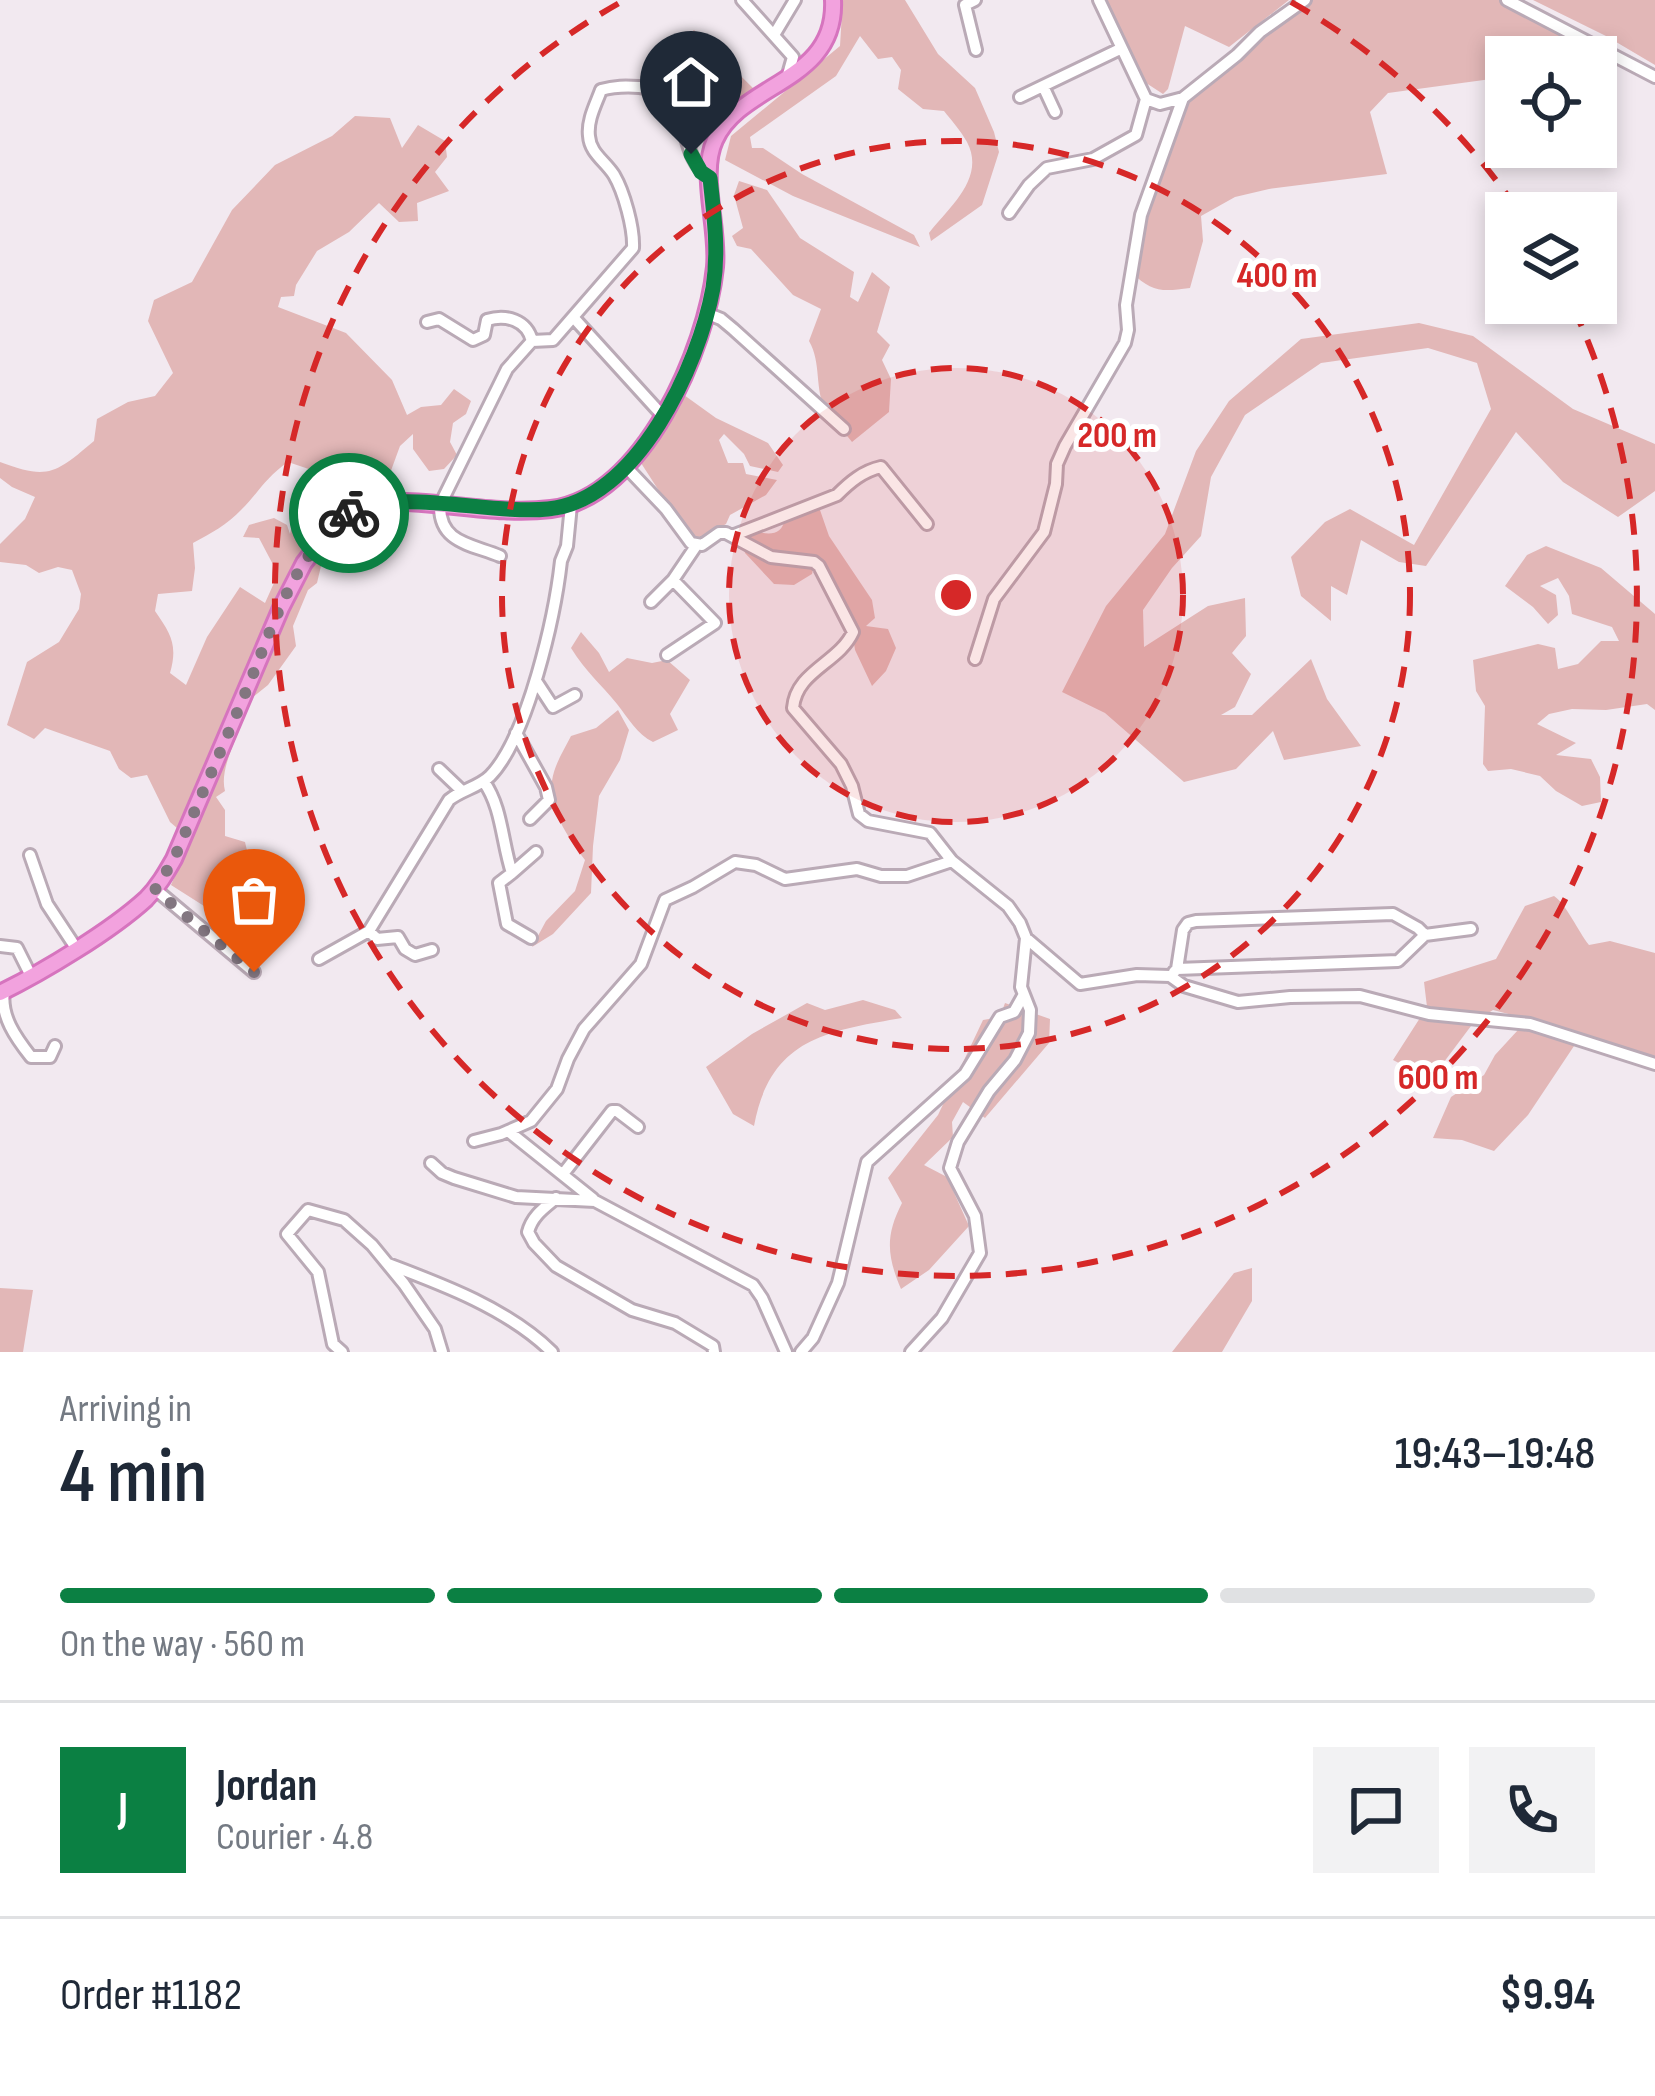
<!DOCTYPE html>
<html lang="en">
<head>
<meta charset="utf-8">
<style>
	body { margin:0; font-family:"Sofia Sans Condensed",sans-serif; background:#f2f2f3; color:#1f2937; height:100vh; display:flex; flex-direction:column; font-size:45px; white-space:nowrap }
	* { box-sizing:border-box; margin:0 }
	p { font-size:39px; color:#747a83 }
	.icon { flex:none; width:66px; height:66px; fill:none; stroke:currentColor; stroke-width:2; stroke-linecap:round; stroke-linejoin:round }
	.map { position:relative; height:1352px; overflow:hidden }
	.details { display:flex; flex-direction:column; background:#fff; flex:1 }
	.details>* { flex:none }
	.tools { position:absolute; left:1485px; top:36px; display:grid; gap:24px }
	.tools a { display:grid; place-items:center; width:132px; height:132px; border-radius:0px; background:#fff; box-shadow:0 6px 18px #0003; font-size:60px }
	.pin { position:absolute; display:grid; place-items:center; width:102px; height:102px; color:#fff; margin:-123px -51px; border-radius:50% 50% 50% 0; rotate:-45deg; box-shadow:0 0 12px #0007 }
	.pin .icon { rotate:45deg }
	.courier { position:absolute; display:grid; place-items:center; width:120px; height:120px; margin:-60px; border:9px solid #0b8043; border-radius:50%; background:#fff; color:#222; box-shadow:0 3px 15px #0007 }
	.headline em { font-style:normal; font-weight:600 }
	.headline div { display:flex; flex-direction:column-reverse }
	.headline { display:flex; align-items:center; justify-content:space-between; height:204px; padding:0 60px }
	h1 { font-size:78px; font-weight:600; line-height:90px }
	.bar { display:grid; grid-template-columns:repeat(4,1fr); gap:18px 12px; align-content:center; height:144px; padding:0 60px }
	.bar i { height:15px; border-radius:9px; background:#e0e1e3 }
	.bar .active { background:#0b8043 }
	.bar p { grid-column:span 4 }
	.line { display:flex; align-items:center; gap:30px; padding:0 60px; border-top:3px solid #e0e1e3 }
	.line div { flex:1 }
	.round { display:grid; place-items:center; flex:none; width:126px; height:126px; border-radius:0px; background:#f2f2f3 }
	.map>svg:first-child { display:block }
	.green { fill:#e2b7b7 }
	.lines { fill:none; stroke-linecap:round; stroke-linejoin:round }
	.minor-casing { stroke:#baaab6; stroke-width:16 }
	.major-casing { stroke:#d674be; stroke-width:20 }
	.minor { stroke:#fff; stroke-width:10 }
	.major { stroke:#f2a2de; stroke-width:14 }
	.done { stroke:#827680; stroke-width:12; stroke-dasharray:0 21.6 }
	.route { stroke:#0b8043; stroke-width:15 }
	.ring { fill:none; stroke:#d62828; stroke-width:6; stroke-dasharray:21 15 }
	.centre { fill:#d62828; stroke:#fff; stroke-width:6 }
	.ring-label { font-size:36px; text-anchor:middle; font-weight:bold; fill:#d62828; stroke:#fff; stroke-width:10; stroke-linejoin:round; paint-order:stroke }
</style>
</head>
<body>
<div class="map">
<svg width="1655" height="1352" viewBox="0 0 1655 1352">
	<rect width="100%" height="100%" fill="#f2e9f0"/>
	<!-- green -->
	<path class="green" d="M839,0H905L938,54L975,88L994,132L999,152L982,205L931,241L929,233C949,207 986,178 967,142C961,131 951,120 944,111L923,109L898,89L901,70L892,57L878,59L860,36L836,76L750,137L752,148H763L802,174L914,235L920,247L793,196L725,160L731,136L840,46L842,12Z
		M1101,0H1289L1229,47L1185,26L1168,89L1163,94L1143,81Z
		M1308,0H1499L1573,38L1555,57H1506V77L1388,93L1370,112L1387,174L1269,189L1235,197L1201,216L1203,241L1190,288C1161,292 1152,292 1131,272L1136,241L1183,98Z
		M1533,0H1655V65L1606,36Z
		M694,30L756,91L732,105L722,77L687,36Z
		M355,116L390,118L402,148L418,125L445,141L447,157L435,172L449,191L417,203L418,221L399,222L379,203L349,232L317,251L296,285L294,296L281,297L278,307L346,333L392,380L407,415L421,407L441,405L454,389L471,401L466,414L453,423L450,442L457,455L444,469L429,471L413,449V434L400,446L385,487L365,488L288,462C266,477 259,492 241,510C228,524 210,534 193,543L195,568L192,591L158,594L155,611C171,634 178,645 170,673L186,685L207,637L240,587L265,603L278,574L259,538L243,537L249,525L274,518L287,525L290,534L295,511L308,498H344L338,537L321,566L317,583L308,590L293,626L296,646L268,685L248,701C244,729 218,765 225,791L216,797L225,810V836L245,842L253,876L236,906L267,921L266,934H248L171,885L191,840L170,822L147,775L131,778L119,769L110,751L45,728L34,739L7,725L27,662L59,642L79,609L81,594L72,570L58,567L39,573L26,565L0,562V544L25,519L35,497L12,487L0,478V462C48,480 55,474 94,441L97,419L128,402L155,396L173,373L148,321L154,300L192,282L232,210L275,165L332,136Z
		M739,181L767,190L800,238L854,272L850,297L858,302L872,272L890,287L877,332L890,345L882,360L891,379L889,412L852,442C844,431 833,421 826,410C814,391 822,363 809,341L821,309L793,295L751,249L737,246L732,236L743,228L734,195Z
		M1419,323L1473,336L1573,409L1655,444V491L1618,517L1563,482L1516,432L1426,566L1399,562L1361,540L1347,595L1331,586V621L1301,596L1291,557L1325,522L1350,509L1414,545L1491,409L1477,363L1428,348L1321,363L1245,415L1211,477L1201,536L1172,568L1143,610L1144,647L1208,606L1245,598L1246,636L1232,653L1251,674L1235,707L1221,715H1252L1311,659L1327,699L1361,746L1284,760L1273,731L1236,769L1184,782L1105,713L1062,692L1106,606L1165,534L1196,451L1229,401L1301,339Z
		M684,395L716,418L768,443L783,465L778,472L750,466L744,454L724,434L719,440L728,463H743L746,474L777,480L766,495L730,515L726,524L692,542L641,463L648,448L659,437Z
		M805,503L820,510L829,536L872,600L875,618L866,626L888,629L896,648L886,671L872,686L855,650L852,630L815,561L812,574L794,585L774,584L745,553L739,530C757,529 781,544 785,518Z
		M1546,546L1601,568L1655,614V710L1647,704L1606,710L1572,709L1549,714L1537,724L1576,743L1556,755L1591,759L1600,777L1601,802L1582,806L1556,791L1540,776L1511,769L1488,771L1483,764L1485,706L1476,691L1473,660L1538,644L1555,648L1558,669L1578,664L1601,641H1619L1612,627L1572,614L1569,596L1558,578L1540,586L1556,595L1558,615L1548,624L1533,607L1505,586L1527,555Z
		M581,632L599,653L609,672L627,658L652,663L667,660L690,680L670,714L678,730L653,742C637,734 628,718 617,704C600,683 586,672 571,648Z
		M618,710L629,730L620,760L599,796L593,846L591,893L553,934L532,947L546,921L575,891L585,860C569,839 548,809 552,781C554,765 564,750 571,736L596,728Z
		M1554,896C1566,904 1578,931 1589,945L1610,941L1655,953V1057L1618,1046L1578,1040L1528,1115L1494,1151L1462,1140L1433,1138L1451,1097L1484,1075L1495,1055L1528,1019L1493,1010L1474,1022L1438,1070L1424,1076L1393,1060L1427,1007L1424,982L1496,959L1525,906Z
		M863,1000L895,1010L902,1018C826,1031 770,1039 754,1126L733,1114L706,1067L752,1034L807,1003L825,1010Z
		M1005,1003L1050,1019L1049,1043L985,1118L963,1102L952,1122L953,1137L924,1165L947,1177L969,1226L929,1270L901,1289C887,1256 885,1236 902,1203L888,1178L938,1115L983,1020L1000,1017Z
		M1252,1268V1301L1222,1352H1172L1234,1273Z
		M0,1288L33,1290L23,1352H0Z"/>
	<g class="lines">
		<!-- minor casing -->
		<g class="minor-casing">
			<path id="minor" d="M742,0L793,57L787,78
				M975,0L965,5L976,50
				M1099,0L1146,99L1160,104L1183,98L1237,55L1260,32L1305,0
				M1507,0L1655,77
				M774,35L795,0
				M718,76L729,121
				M1043,86L1055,112
				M1020,97L1120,49
				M1009,213L1029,185L1047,168L1093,159L1136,135L1146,99
				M706,313L721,319L733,329L844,429
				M573,317L662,415
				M427,322L439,319L473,340L484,335L487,320C506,314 527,320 532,341
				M627,468L666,509L691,543L702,545L719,533H726L771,557L814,562L819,566L853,632C839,663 796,671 793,708L841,764L852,786L859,814L868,821L930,833L952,861L1008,906L1020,923L1026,938L1021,987L1030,1010L1029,1033L1015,1060L989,1091L958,1142L950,1168L975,1216L980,1253L942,1318L911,1352
				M732,536L837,495C850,482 863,471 881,467L927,524
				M500,556C471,544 439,543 440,505L507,369L532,341L553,340L633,248C634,228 624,192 614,175C605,161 590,153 589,136C587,120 596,104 601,90C615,86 625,86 639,87C698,92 672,153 710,178
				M651,602L673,580L696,546
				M667,655L715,623L673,580
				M975,659L994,599L1044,532L1056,484L1057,464L1065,446L1125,343L1128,330L1126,305L1141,215L1183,98
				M536,681L553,707L575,695
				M516,733L546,787L549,800L530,819
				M439,769L461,790
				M484,782C502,807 502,843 512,873L499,883L507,924L531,938
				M30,855L47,904L76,948
				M512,873L536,852
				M155,889L254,972
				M369,931L377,939L398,937L405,949L415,955L432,950
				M1026,938L1080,984L1137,975L1170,976L1184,986L1238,1002L1290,997L1360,996L1429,1014L1530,1024L1655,1064
				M0,946L17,948L31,976
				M319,959L369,931L449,800C461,790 479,787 490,776C528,737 555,615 561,561L567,546L571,505
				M1177,969L1398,961L1425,935L1471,929
				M1174,972L1177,969L1183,930L1188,923L1196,921L1393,914L1418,928L1425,935
				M4,991C0,1016 16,1038 31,1057H50L55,1046
				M508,1131L593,1199
				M474,1141L501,1134L531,1121L557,1089L568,1059L584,1029L641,964L665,900L693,887L735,862L756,865L785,879L857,869L881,876H907L952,861
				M431,1163L442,1173L454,1178L516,1197L595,1201L753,1285L762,1298L786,1352
				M563,1174L612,1111H617L638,1127
				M556,1198C544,1208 532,1216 528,1232L534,1243L556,1266L632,1310L675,1323L713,1346L714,1352
				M388,1264C444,1285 508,1309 552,1352
				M342,1352L333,1344L318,1272L287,1234L308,1210L344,1220L372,1245L404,1284L435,1329L442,1352
				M801,1352L813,1338L838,1283L867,1162L965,1074L1000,1017L1014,1012L1023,996"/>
		</g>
		<!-- major casing -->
		<g class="major-casing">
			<path id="major" d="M0,993C43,972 111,931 146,899C158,887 166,873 174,859L281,608L304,563L335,523L361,506L378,502C436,499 494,516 551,509C643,498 707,348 715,267C719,228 699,174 715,140C741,82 837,83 833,0"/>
		</g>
		<!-- minor -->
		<use href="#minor" class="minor"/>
		<!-- major -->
		<use href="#major" class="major"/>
	</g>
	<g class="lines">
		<!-- done -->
		<path class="done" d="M254,972L155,890L174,859C197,805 221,751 244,696C271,633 292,555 349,513"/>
		<!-- route -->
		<path class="route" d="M349,513C399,487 488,515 548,509C637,501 699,365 713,288C719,251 714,215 710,178L701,172L691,154"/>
	</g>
	<!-- distance rings -->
	<circle cx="956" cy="595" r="227" fill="#d62828" fill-opacity=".12"/>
	<g class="ring">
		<circle cx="956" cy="595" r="227"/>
		<circle cx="956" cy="595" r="454"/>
		<path d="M1291 2A681 681 0 0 1 1517 209M1573 307A681 681 0 1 1 621 2"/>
	</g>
	<circle cx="956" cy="595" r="18" class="centre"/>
	<g class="ring-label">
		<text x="1277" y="287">400 m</text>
		<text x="1117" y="447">200 m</text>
		<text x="1438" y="1089">600 m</text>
	</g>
</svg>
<div class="tools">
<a><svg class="icon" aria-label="locate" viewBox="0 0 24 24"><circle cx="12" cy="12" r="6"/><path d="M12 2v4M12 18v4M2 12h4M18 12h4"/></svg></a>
<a><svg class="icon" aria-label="layers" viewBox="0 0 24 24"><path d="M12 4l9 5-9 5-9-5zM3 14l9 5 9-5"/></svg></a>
</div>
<div class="pin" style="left:254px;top:972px;background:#ea580c"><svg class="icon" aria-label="bag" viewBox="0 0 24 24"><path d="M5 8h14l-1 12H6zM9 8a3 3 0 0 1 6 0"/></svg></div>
<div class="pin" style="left:691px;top:154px;background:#1f2937"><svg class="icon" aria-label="home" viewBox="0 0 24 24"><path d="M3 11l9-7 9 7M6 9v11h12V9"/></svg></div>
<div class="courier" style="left:349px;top:513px"><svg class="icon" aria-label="bike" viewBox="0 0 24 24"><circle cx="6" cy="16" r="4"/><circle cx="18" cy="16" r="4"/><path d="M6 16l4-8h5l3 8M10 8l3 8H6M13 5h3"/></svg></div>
</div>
<section class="details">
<div class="headline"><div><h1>4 min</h1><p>Arriving in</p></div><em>19:43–19:48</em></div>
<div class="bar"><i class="active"></i><i class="active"></i><i class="active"></i><i></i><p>On the way · 560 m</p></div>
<div class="line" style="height:216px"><b class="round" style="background:#0b8043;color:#fff">J</b><div><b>Jordan</b><p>Courier · 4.8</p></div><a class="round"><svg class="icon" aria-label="chat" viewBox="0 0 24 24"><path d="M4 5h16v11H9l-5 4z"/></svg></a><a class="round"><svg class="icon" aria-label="phone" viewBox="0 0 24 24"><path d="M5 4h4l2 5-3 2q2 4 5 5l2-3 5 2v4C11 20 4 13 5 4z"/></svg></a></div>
<div class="line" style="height:156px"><div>Order #1182</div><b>$9.94</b></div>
</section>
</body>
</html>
